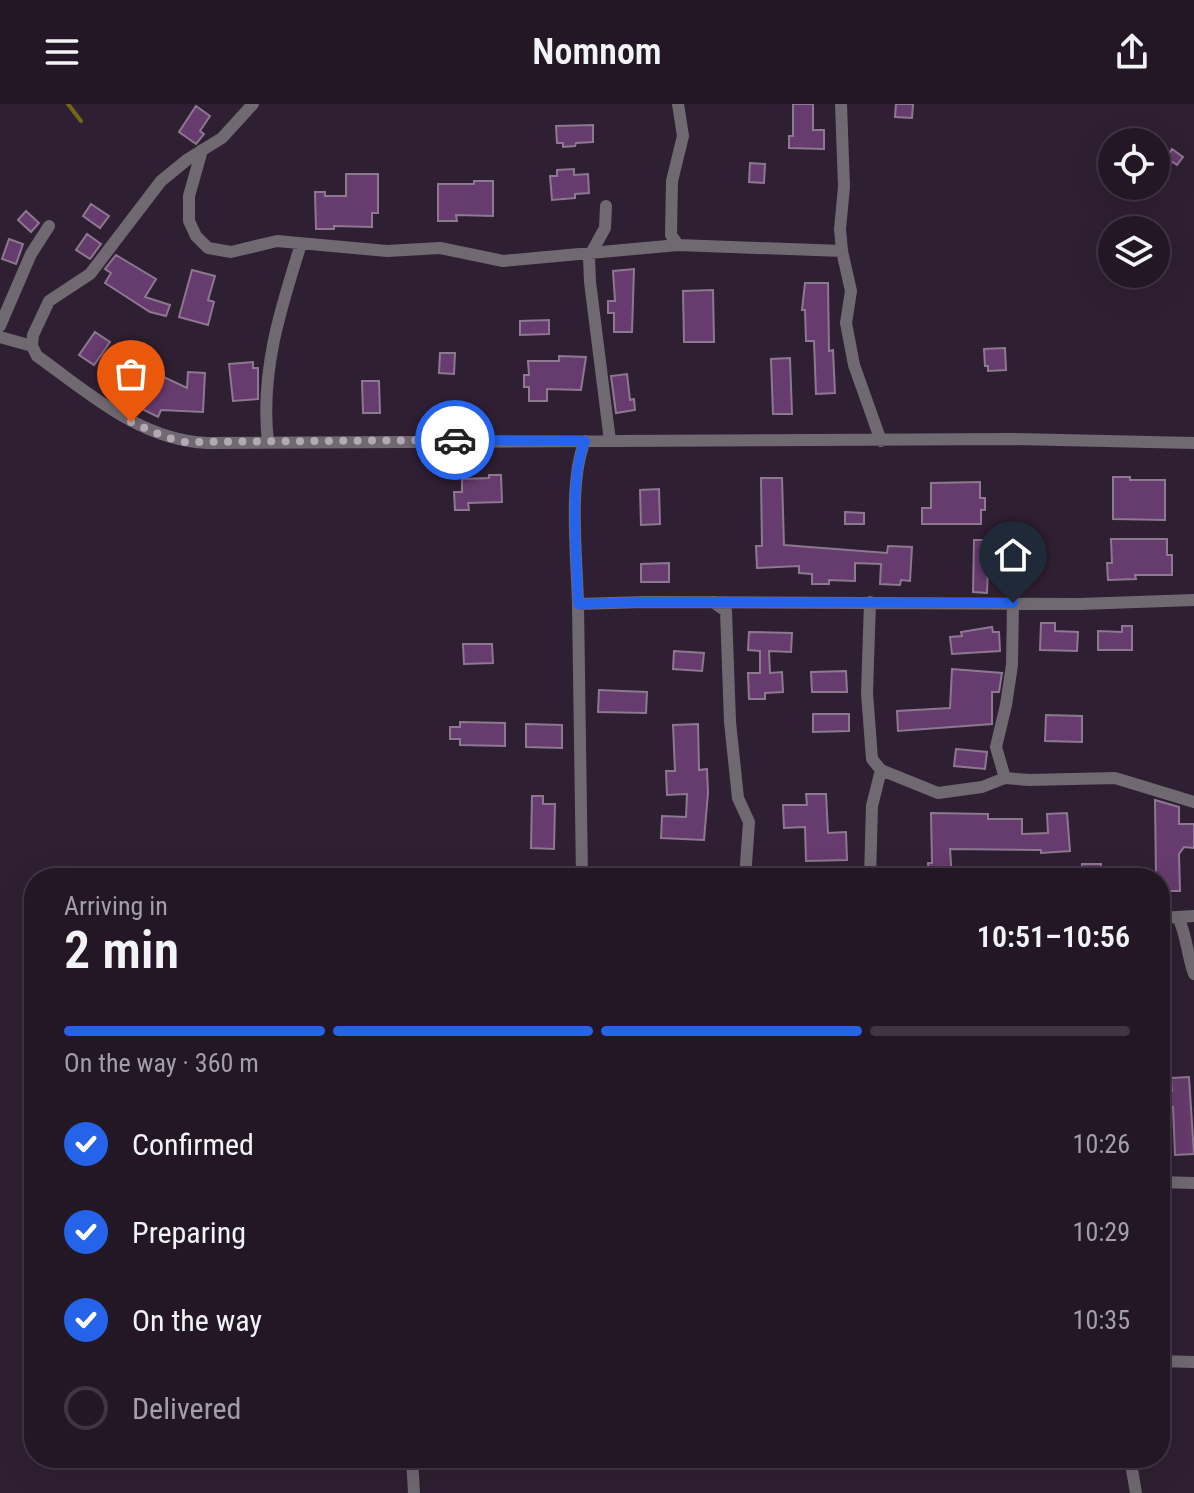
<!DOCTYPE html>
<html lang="en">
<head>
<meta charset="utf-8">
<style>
	body { margin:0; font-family:"Roboto Condensed",sans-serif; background:#2f2432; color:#f1f3f6; height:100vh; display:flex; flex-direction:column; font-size:30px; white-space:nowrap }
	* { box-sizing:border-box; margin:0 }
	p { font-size:26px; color:#a39fa7 }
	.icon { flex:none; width:44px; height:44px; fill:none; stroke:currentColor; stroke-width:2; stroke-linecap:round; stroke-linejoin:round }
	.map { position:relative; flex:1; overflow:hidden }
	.details { position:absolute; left:24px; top:764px; width:1146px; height:600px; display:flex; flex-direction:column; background:#231726; border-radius:32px; box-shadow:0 8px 32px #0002,0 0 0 2px #403643 }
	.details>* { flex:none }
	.buttons { position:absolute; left:1098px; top:24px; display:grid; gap:16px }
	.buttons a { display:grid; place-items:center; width:72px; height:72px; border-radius:50%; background:#231726; box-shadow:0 8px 32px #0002,0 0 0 2px #403643; font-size:40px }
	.pin { position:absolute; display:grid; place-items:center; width:68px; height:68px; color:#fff; margin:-82px -34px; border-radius:50% 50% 50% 0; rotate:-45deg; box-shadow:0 0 8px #0007 }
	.pin .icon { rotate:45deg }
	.courier { position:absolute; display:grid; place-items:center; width:80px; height:80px; margin:-40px; border:6px solid #2563eb; border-radius:50%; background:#fff; color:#222; box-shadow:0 2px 10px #0007 }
	.headline em { font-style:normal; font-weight:600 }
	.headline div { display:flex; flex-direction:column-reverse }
	.headline { display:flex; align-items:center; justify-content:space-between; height:136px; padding:0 40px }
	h1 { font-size:52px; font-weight:600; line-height:60px }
	.bar { display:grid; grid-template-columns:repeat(4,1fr); gap:12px 8px; align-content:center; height:96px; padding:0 40px }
	.bar i { height:10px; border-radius:6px; background:#403643 }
	.bar .on { background:#2563eb }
	.bar p { grid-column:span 4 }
	ol { padding:0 40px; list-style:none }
	li { display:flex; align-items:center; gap:24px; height:88px }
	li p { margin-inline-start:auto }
	li .icon { padding:8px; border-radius:50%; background:#2563eb; color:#fff; stroke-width:4 }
	li:last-child { color:#a39fa7 }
	li i { width:44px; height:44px; border:4px solid #403643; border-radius:50% }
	header { display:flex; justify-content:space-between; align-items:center; height:104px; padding:0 40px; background:#231726; font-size:36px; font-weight:600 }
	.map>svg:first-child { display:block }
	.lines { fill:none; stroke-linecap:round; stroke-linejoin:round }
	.stream { stroke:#746517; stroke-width:4 }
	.building { fill:#663b6d; stroke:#8c788f; stroke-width:2 }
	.street { stroke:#716972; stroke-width:12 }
	.done { stroke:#b4a8b6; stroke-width:8; stroke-dasharray:0 14.4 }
	.route { stroke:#2563eb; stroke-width:10 }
</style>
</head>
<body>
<header><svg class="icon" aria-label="menu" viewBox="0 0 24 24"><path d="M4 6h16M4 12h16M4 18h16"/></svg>Nomnom<svg class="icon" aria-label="share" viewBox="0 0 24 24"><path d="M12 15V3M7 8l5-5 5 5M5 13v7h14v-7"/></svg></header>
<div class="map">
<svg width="1194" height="1389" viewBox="0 0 1194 1389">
	<rect width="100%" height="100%" fill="#2f1f32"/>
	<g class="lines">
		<!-- stream -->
		<path class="stream" d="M68,0L81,17"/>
	</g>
	<!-- building -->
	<path class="building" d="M793,0H813V26H824V45L789,44V32H793Z
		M896,0H913L912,14L895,13Z
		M196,2L210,12L200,27L204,30L196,40L179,28Z
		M593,21V38L576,39L575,42L563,43V39H557L556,22Z
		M1172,45L1183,53L1177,61L1166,54Z
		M750,59L765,60L764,79L749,78Z
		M574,65V71L588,70L589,89L575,90V94L552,96L550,72H557V66Z
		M346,70H378V109H372V123L334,122V125H316L315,88H325V92H346Z
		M474,77H493V112L456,111L457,117H438V80H474Z
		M91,100L109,112L100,124L83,112Z
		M26,107L39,119L31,128L18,116Z
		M87,130L101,140L90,155L76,146Z
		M9,135L23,140L16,160L2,155Z
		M116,151L156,175L145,193L170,201L166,212L150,208L105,179L111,169L105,165Z
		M634,165L632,228H614V209H608V197H615L613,167Z
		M192,166L215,172L208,196L214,198L208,221L179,213Z
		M805,179H828L829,247L833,246L835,289L816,290L814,237H806L805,206H802Z
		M713,186L714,238H684L683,187Z
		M549,216V230L520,231V217Z
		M95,228L110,238L94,261L79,251Z
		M1005,244L1006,266L988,267V262H985L984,245Z
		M440,249H455L454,270L439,269Z
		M559,252L586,253L581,286L547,285V297H529V283H524V271H529L528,257H559Z
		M790,254L792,310H773L771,255Z
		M253,258V264H258V295L233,297L229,260Z
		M153,268L187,284L188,268L205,269L203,308L161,306L158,313L140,304L152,279L148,278Z
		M627,270L630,296L634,295L635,306L616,309L611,272Z
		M362,277H379L380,309H363Z
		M489,371H501L502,398L468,399L469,406H455L454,388H462V375L489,374Z
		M1113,373H1130V376H1165V416L1113,415Z
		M761,374H782L784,441L887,449L888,442L912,443L910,477L901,476L900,481L880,480L881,460L855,459V477L829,476V480H812V470L799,469V462L757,464L756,442H762Z
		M980,378V394H985V406H981V420H922V404H931V379Z
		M659,385L660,420L641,421L640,386Z
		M845,408L864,409V420H845Z
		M1029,434L1030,477H1007L1006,435Z
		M1111,435H1167V451H1172V471H1135L1136,475L1108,476L1107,459H1112Z
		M974,436H989L987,489L973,488Z
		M669,459V478H641V460Z
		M1041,519H1055V527L1078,528L1077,547L1040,546Z
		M1122,522H1132V546H1098V527L1122,528Z
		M992,523L993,528H999L1000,547L952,550L950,533L962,532L961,528Z
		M749,528L792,529L791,548L769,547L770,569L782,568L783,588L765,589V595H749L748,569H760V547L748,546Z
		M463,540H492L493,559L464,560Z
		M674,547L704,549L702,567L673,565Z
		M952,565L1002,569L999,588H992V620L898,627L897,607L950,604Z
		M846,567L847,588H812L811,568Z
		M599,586L647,588L646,609L598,608Z
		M813,610H849V627L813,628Z
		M1046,611L1082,612V638L1045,637Z
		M460,618L505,619V642L460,641V635H450V623H460Z
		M526,620L562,621V644L526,643Z
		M698,620L699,666L707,665L708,689L704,736L661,734L662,712L686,713L687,690L667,691L666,667H675L673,621Z
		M956,645L987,648L985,665L954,662Z
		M806,690H826L828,729L846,728L847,756L806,757L805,723L784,724L783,701H807Z
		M532,692H543V700H555L554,745L531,744Z
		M1155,696L1179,703V720H1194V744L1184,743L1179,750L1180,787H1160V774H1156Z
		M931,709L988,710V715H1022V730L1048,729L1047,710L1067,709L1070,747L1041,749V746L950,745L952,774H929L928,759H932Z
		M1082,760H1101V774H1082Z
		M1189,973L1194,1050L1175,1051L1173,1003H1167L1166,987H1172L1171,974Z"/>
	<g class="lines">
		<!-- street -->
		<path class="street" d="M253,0L222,34L188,55L161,77L90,170L49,197L33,231L32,242L37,252C89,289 140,336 207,339L1012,335L1194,339
			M841,0L844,83L840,125L842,147L851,187L846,219L854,261L881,337
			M202,46L189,92V117L196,132L208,144L231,148L277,137L387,147L440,144L503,157L678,141L842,147
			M606,102L605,124L589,153L590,178L610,337
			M678,141L671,131L672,77L683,32L678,0
			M0,222L31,150L49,122
			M0,233L32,242
			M585,337C568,377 577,455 578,500L645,498L1080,500L1194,496
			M268,338C260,269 280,206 301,140
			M713,498L726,507L730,618L738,694L749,718L745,774
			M870,498L867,589L872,655L881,666L938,689L982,683L1005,674L1029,676L1115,674L1194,698
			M578,500L582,774
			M1005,674L996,643L1006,601L1012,561L1013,499
			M870,774L872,702L881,666
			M1178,813C1187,832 1187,851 1194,870
			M1160,814L1194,812
			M1160,1078L1194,1079
			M1160,1257L1194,1258
			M412,1354L414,1389
			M1130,1354L1136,1389"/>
	</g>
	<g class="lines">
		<!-- done -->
		<path class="done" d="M131,318L165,333L185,338L455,336"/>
		<!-- route -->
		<path class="route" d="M455,336L585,337C568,377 577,455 578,500L645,498L1013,499"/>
	</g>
</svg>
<div class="buttons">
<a><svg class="icon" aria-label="locate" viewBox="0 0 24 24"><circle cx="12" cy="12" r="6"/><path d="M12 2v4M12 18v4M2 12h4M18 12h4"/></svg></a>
<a><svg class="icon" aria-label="layers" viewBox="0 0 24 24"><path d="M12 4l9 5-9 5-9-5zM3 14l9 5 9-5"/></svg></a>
</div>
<div class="pin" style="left:131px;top:318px;background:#ea580c"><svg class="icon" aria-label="bag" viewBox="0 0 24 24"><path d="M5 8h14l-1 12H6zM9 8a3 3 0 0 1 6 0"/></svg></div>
<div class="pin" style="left:1013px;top:499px;background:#1f2937"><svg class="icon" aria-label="home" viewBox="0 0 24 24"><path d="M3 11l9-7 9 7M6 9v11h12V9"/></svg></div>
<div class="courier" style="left:455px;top:336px"><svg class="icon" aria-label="car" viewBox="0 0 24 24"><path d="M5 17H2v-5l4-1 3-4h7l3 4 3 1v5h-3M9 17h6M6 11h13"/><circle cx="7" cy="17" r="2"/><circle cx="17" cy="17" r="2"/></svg></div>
<section class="details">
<div class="headline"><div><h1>2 min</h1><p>Arriving in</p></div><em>10:51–10:56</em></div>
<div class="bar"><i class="on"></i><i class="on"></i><i class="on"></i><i></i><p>On the way · 360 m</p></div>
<ol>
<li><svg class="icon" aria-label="check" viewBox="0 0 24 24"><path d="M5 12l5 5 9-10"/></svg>Confirmed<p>10:26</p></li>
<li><svg class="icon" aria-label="check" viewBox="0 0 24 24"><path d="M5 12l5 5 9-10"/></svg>Preparing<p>10:29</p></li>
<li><svg class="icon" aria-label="check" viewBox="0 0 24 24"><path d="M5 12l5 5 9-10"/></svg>On the way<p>10:35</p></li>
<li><i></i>Delivered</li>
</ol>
</section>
</div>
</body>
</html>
